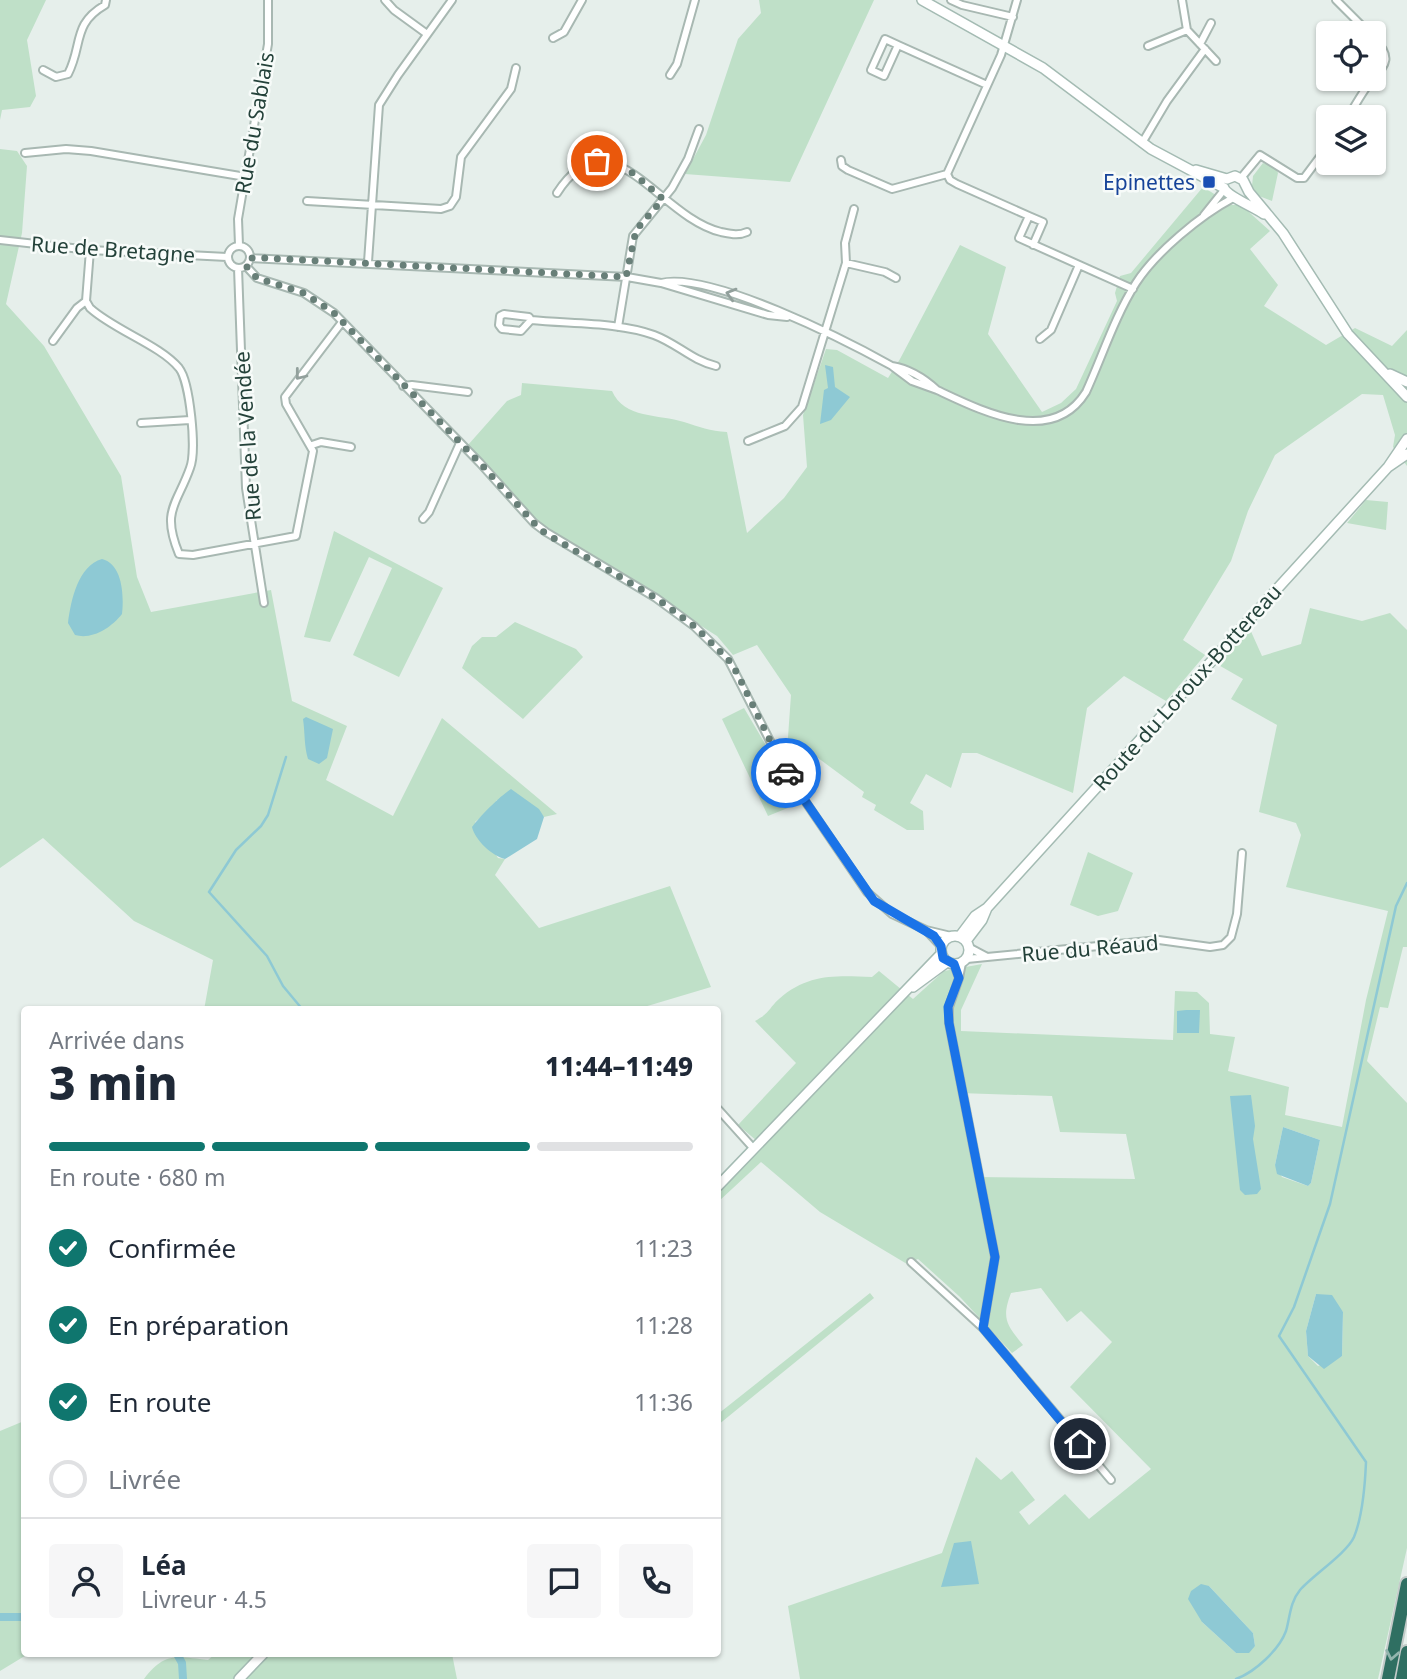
<!DOCTYPE html>
<html lang="fr">
<head>
<meta charset="utf-8">
<style>
	body { margin:0; font-family:"Noto Sans",sans-serif; background:#f6f6f7; color:#1f2937; height:100vh; display:flex; flex-direction:column; font-size:26px; white-space:nowrap }
	* { box-sizing:border-box; margin:0 }
	p { font-size:23px; color:#747a83 }
	.icon { flex:none; width:38px; height:38px; fill:none; stroke:currentColor; stroke-width:2; stroke-linecap:round; stroke-linejoin:round }
	.map { position:relative; flex:1; overflow:hidden }
	.side { position:absolute; left:21px; top:1006px; width:700px; height:651px; display:flex; flex-direction:column; background:#fff; border-radius:7px; box-shadow:0 2px 5px #0004 }
	.side>* { flex:none }
	.buttons { position:absolute; left:1316px; top:21px; display:grid; gap:14px }
	.buttons a { display:grid; place-items:center; width:70px; height:70px; border-radius:7px; background:#fff; box-shadow:0 2px 5px #0004; font-size:35px }
	.pin { position:absolute; display:grid; place-items:center; width:60px; height:60px; color:#fff; margin:-30px; border:4px solid #fff; border-radius:50%; box-shadow:0 2px 7px #0007 }
	.courier { position:absolute; display:grid; place-items:center; width:70px; height:70px; margin:-35px; border:5px solid #1a73e8; border-radius:50%; background:#fff; color:#222; box-shadow:0 2px 9px #0007 }
	.head em { font-style:normal; font-weight:800 }
	.head div { display:flex; flex-direction:column-reverse }
	.head { display:flex; align-items:center; justify-content:space-between; height:119px; padding:0 28px }
	h1 { font-size:46px; font-weight:800; line-height:52px }
	.bar { display:grid; grid-template-columns:repeat(4,1fr); gap:10px 7px; align-content:center; height:84px; padding:0 28px }
	.bar i { height:9px; border-radius:5px; background:#e0e1e3 }
	.bar .active { background:#0f766e }
	.bar p { grid-column:span 4 }
	.line { display:flex; align-items:center; gap:18px; padding:0 28px; border-top:2px solid #e0e1e3 }
	.line div { flex:1 }
	.round { display:grid; place-items:center; flex:none; width:74px; height:74px; border-radius:7px; background:#f6f6f7 }
	ol { padding:0 28px; list-style:none }
	li { display:flex; align-items:center; gap:21px; height:77px }
	li p { margin-inline-start:auto }
	li .icon { padding:7px; border-radius:50%; background:#0f766e; color:#fff; stroke-width:4 }
	li:last-child { color:#747a83 }
	li i { width:38px; height:38px; border:4px solid #e0e1e3; border-radius:50% }
	.map>svg:first-child { display:block }
	.green { fill:#bfe0c8; fill-rule:evenodd }
	.water { fill:#8ec9d4 }
	.lines { fill:none; stroke-linecap:round; stroke-linejoin:round }
	.stream { stroke:#8ec9d4; stroke-width:2.5 }
	.canal { stroke:#8ec9d4; stroke-width:8 }
	.street-casing { stroke:#a8b8b2; stroke-width:10 }
	.secondary-casing { stroke:#a4bbb3; stroke-width:12 }
	.highway-casing { stroke:#c2cac8; stroke-width:16 }
	.street { stroke:#fff; stroke-width:6 }
	.secondary { stroke:#fff; stroke-width:9 }
	.highway { stroke:#2f6f62; stroke-width:12 }
	.oneway { stroke:#92a09c }
	.oneway2 { stroke:#93b5ae }
	.done { stroke:#687f78; stroke-width:7; stroke-dasharray:0 12.6 }
	.route { stroke:#1a73e8; stroke-width:9 }
	.transit-dot { fill:#1a4fb4; stroke:#f7fbf9; stroke-width:2.5 }
	.labels { text-anchor:middle; dominant-baseline:central; stroke-width:5; stroke-linejoin:round; paint-order:stroke }
	.street-label { font-size:21px; fill:#24423a; stroke:#f7fbf9 }
	.transit-label { font-size:21px; fill:#164399; stroke:#f7fbf9; text-anchor:end }
</style>
</head>
<body>
<div class="map">
<svg width="1407" height="1679" viewBox="0 0 1407 1679">
	<rect width="100%" height="100%" fill="#e6efeb"/>
	<!-- green -->
	<path class="green" d="M0,0H46L27,40L36,96L30,107L2,110L0,120Z
		M759,0H874L790,182L685,174L706,135L738,39L761,13Z
		M0,149L17,151L27,166L22,233L6,304L44,346L121,476L137,577L151,612L271,590L292,701L347,726L326,780L393,816L442,718L557,814L544,817L531,804L497,800L492,808L475,822L498,858L505,859L495,875L539,928L670,886L711,987L634,1010H204L213,960L134,921L43,838L0,868Z
		M1263,163L1276,168L1278,173L1272,201L1259,196L1252,186L1253,176Z
		M1203,187L1232,205H1241L1270,231L1250,249L1278,285L1264,306L1326,345L1355,328L1392,346L1407,330V466L1393,447L1395,435L1383,395L1362,394L1275,455L1248,511L1231,561L1183,640L1205,655L1166,701L1124,676L1087,708L1073,793L977,753H962L951,788L926,774L910,803L923,811L924,830H907L874,810L876,805L862,797L864,792L814,755L797,776L786,765L791,695L757,645L733,655L717,636L540,524L468,445L507,401L521,395L522,383L612,391C624,419 659,414 684,422C699,427 710,431 727,432L747,533L784,498L807,467L803,415L826,349L837,350L888,378L900,359L960,245L1006,267L988,334L1042,412L1061,403L1076,389L1117,301L1115,293L1120,276L1131,273Z
		M1366,500L1388,502L1386,530L1347,523Z
		M334,531L443,588L399,677L353,655L392,568L369,557L330,642L304,637Z
		M1310,608L1362,621L1390,613L1407,630V947H1403L1388,1008L1380,1007L1367,1061L1407,1103V1548L1378,1679H800L788,1606L942,1553L976,1457L1001,1480L1012,1471L1035,1500L1019,1512L1029,1525L1065,1494L1089,1519L1151,1469L1070,1387L1112,1342L1081,1311L1067,1322L1041,1288L1011,1293C1001,1319 1007,1325 1023,1345L1012,1353L960,1297L918,1259L907,1264L820,1212L761,1162L718,1202V1180L757,1141L738,1125L796,1063L755,1021C771,1012 768,1009 779,999C809,973 836,976 872,977L879,971L913,999L944,971L982,964L961,1010V1031L1173,1040L1175,991L1197,992L1209,1003L1210,1034L1235,1037L1228,1071L1289,1087L1285,1115L1342,1127L1366,1000L1388,911L1286,887L1301,835L1296,823L1259,812L1277,725L1231,699L1243,679L1215,663L1249,627L1262,656L1301,644ZM959,1093L1052,1096L1060,1132L1126,1134L1135,1179L976,1177ZM1283,1127L1320,1140L1311,1183L1308,1186L1282,1177L1275,1165ZM1316,1294L1343,1312L1342,1356L1318,1366L1308,1356L1306,1331ZM1209,1586L1253,1633L1255,1646L1236,1653L1202,1622Z
		M515,622L576,649L583,657L523,719L462,668L472,646L482,637H496Z
		M744,708L800,803L768,816L722,719Z
		M1088,852L1133,873L1118,911L1098,916L1070,905Z
		M870,1293L874,1298L718,1425V1414Z
		M24,1421V1654H28L0,1671V1431Z
		M215,1654H452L457,1679H144C165,1651 177,1657 208,1660Z"/>
	<!-- water -->
	<path class="water" d="M825,365L833,367L835,387L850,397L831,420L820,424L824,390L828,388Z
		M102,559C123,564 124,597 122,614C111,628 92,640 75,635L68,623C71,600 78,566 102,559Z
		M306,717L333,729L327,758L319,764L308,759C304,747 305,732 303,719Z
		M511,789L539,809L544,817L537,839L505,859C492,856 475,840 472,827C479,817 501,795 511,789Z
		M1186,1010H1200L1199,1033H1177V1011Z
		M1251,1095L1255,1126L1253,1139L1261,1189L1257,1194L1245,1195L1240,1190L1230,1096Z
		M1283,1127L1320,1140L1311,1183L1308,1186L1277,1174L1275,1165Z
		M1316,1294L1332,1295L1343,1312L1342,1356L1324,1369L1308,1356L1306,1331Z
		M971,1541L979,1584L941,1587L954,1543Z
		M1201,1584L1209,1586L1253,1633L1255,1646L1249,1653H1236L1202,1622L1188,1599L1191,1591Z"/>
	<g class="lines">
		<!-- stream -->
		<path class="stream" d="M286,757L268,815L261,826L236,850L209,892L267,956L283,986L303,1010
			M1236,1679C1255,1672 1279,1650 1286,1631C1290,1617 1290,1602 1300,1590C1312,1576 1347,1553 1354,1537C1363,1515 1365,1486 1366,1462L1279,1336L1294,1307L1330,1204L1396,906L1407,883"/>
		<!-- canal -->
		<path class="canal" d="M0,1617H24
			M177,1654L182,1663L183,1679"/>
		<!-- street casing -->
		<g class="street-casing">
			<path id="street" d="M385,0L394,10L427,34
				M951,0L962,5L1013,17
				M1182,0L1187,30
				M1336,0L1369,33
				M553,38L564,32L582,0
				M885,39L898,45L884,76L871,70Z
				M1200,44L1211,23
				M898,45L987,85
				M1148,46L1187,30L1216,61
				M43,70L56,77L68,74C83,45 72,24 105,5L106,0
				M670,75L677,64L695,0
				M1348,117C1355,106 1361,94 1369,84C1385,65 1394,59 1374,38
				M1142,143L1167,101L1205,49
				M25,153L66,149L91,151L246,177
				M841,160L842,166L848,170L892,189L947,174L1001,55L1017,0
				M947,174L950,180L957,184L1029,216L1019,238L1133,289
				M1241,178L1260,155L1297,178H1304L1328,146
				M557,193C611,110 658,217 721,232C731,234 738,236 747,232
				M307,201L441,209L450,206L456,197L461,157L511,89L516,68
				M1204,215L1224,190
				M1029,216L1043,222L1033,245
				M0,240L90,250L227,257
				M239,245L238,219L268,44V0
				M228 257a11 11 0 1 1 22 0a11 11 0 1 1-22 0Z
				M90,250L86,301L90,308C114,330 160,345 179,368C190,382 197,451 190,468C177,505 161,510 179,554L193,555L296,536L313,451L286,404L285,397L342,322
				M250,258L627,277L661,283L768,315L787,317
				M368,262L379,105L398,75L452,0
				M846,263L885,272L896,278
				M246,266L257,278L304,293L334,313L480,463L534,523L546,532L656,598L694,626L728,659L788,776L867,892L892,914L926,930
				M238,268L246,488L264,603
				M661,283C710,271 847,341 892,366
				M531,320L521,331L502,329L499,325L500,316L504,314L529,317L531,320C569,324 619,322 654,335C678,344 691,360 716,366
				M618,327L633,236L672,188L688,159L699,129
				M1040,339L1051,330L1079,265
				M53,341L77,308L86,301
				M892,366C910,369 924,378 937,390L912,381Z
				M403,386L412,385L468,392
				M937,390C982,411 1052,447 1086,392C1102,357 1115,316 1136,283C1156,252 1201,215 1233,198
				M141,423L190,420
				M748,441L785,426L802,407L846,263L845,243L854,209
				M312,445L321,442L351,447
				M423,519L429,512L460,443
				M941,946L926,930L951,936
				M987,957L1159,940L1210,947L1223,945L1231,937L1237,914L1242,853
				M967,959L987,957L970,948
				M954,964L959,978L962,963
				M959,978L949,1007V1023L995,1257L983,1328L1111,1480
				M718,1109L754,1149
				M911,1262L983,1328"/>
		</g>
		<!-- secondary casing -->
		<g class="secondary-casing">
			<path id="secondary" d="M922,0L1043,68L1151,149L1224,188
				M1196,170L1227,179
				M1227,179L1235,176L1243,180L1249,192L1283,233L1348,334L1407,397
				M1224,188C1227,196 1254,207 1264,214
				M1390,374L1407,382
				M1388,467L1407,454
				M941 950a14 14 0 1 1 28 0a14 14 0 1 1-28 0Z
				M960,936L975,916L987,908L1388,467L1407,439
				M966,941L982,920L987,908
				M913,987L947,962
				M718,1186L941,954
				M239,1679L263,1654"/>
		</g>
		<!-- highway casing -->
		<g class="highway-casing">
			<path id="highway" d="M1388,1679L1407,1584
				M1402,1679L1407,1652"/>
		</g>
		<!-- street -->
		<use href="#street" class="street"/>
		<!-- secondary -->
		<use href="#secondary" class="secondary"/>
		<!-- highway -->
		<use href="#highway" class="highway"/>
	</g>
	<!-- one-way arrows -->
	<defs><path id="oneway-chevron" d="M-2-3.5L2.5 0L-2 3.5" fill="none" stroke-width="1.6" stroke-linecap="round" stroke-linejoin="round" transform="scale(1.75)"/></defs>
	<g class="oneway">
		<use href="#oneway-chevron" transform="translate(731 294) rotate(-164)"/>
		<use href="#oneway-chevron" transform="translate(300 375) rotate(128)"/>
	</g>
	<use class="oneway2" href="#oneway-chevron" transform="translate(1392 1655) rotate(101)"/>
	<g class="lines">
		<!-- done -->
		<path class="done" d="M597,161C624,159 643,183 663,199L636,230L626,277L265,258H250L246,266L257,278L304,293L334,313L480,463L534,523L545,533L656,598L694,626L728,659L737,673L786,773"/>
		<!-- route -->
		<path class="route" d="M786,773L874,901L934,936L941,946L943,958L954,964L959,978L948,1007L949,1023L995,1257L983,1328L1080,1444"/>
	</g>
	<!-- markers -->
	<rect class="transit-dot" x="1202" y="175" width="14" height="14" rx="3.5"/>
	<g class="labels">
		<!-- street labels -->
		<g class="street-label">
			<text transform="translate(254 123) rotate(-80)">Rue du Sablais</text>
			<text transform="translate(113 249) rotate(4)">Rue de Bretagne</text>
			<text transform="translate(247 436) rotate(-94)">Rue de la Vendée</text>
			<text transform="translate(1187 687) rotate(-48)">Route du Loroux-Bottereau</text>
			<text transform="translate(1090 948) rotate(-5)">Rue du Réaud</text>
		</g>
		<!-- transit labels -->
		<g class="transit-label">
			<text x="1195" y="182">Epinettes</text>
		</g>
	</g>
</svg>
<div class="buttons">
<a><svg class="icon" aria-label="locate" viewBox="0 0 24 24"><circle cx="12" cy="12" r="6"/><path d="M12 2v4M12 18v4M2 12h4M18 12h4"/></svg></a>
<a><svg class="icon" aria-label="layers" viewBox="0 0 24 24"><path d="M12 4l9 5-9 5-9-5zM3 14l9 5 9-5"/></svg></a>
</div>
<div class="pin" style="left:597px;top:161px;background:#ea580c"><svg class="icon" aria-label="bag" viewBox="0 0 24 24"><path d="M5 8h14l-1 12H6zM9 8a3 3 0 0 1 6 0"/></svg></div>
<div class="pin" style="left:1080px;top:1444px;background:#1f2937"><svg class="icon" aria-label="home" viewBox="0 0 24 24"><path d="M3 11l9-7 9 7M6 9v11h12V9"/></svg></div>
<div class="courier" style="left:786px;top:773px"><svg class="icon" aria-label="car" viewBox="0 0 24 24"><path d="M5 17H2v-5l4-1 3-4h7l3 4 3 1v5h-3M9 17h6M6 11h13"/><circle cx="7" cy="17" r="2"/><circle cx="17" cy="17" r="2"/></svg></div>
<section class="side">
<div class="head"><div><h1>3 min</h1><p>Arrivée dans</p></div><em>11:44–11:49</em></div>
<div class="bar"><i class="active"></i><i class="active"></i><i class="active"></i><i></i><p>En route · 680 m</p></div>
<ol>
<li><svg class="icon" aria-label="check" viewBox="0 0 24 24"><path d="M5 12l5 5 9-10"/></svg>Confirmée<p>11:23</p></li>
<li><svg class="icon" aria-label="check" viewBox="0 0 24 24"><path d="M5 12l5 5 9-10"/></svg>En préparation<p>11:28</p></li>
<li><svg class="icon" aria-label="check" viewBox="0 0 24 24"><path d="M5 12l5 5 9-10"/></svg>En route<p>11:36</p></li>
<li><i></i>Livrée</li>
</ol>
<div class="line" style="height:126px"><a class="round"><svg class="icon" aria-label="person" viewBox="0 0 24 24"><circle cx="12" cy="8" r="4"/><path d="M4 21q1-7 8-7t8 7"/></svg></a><div><b>Léa</b><p>Livreur · 4.5</p></div><a class="round"><svg class="icon" aria-label="chat" viewBox="0 0 24 24"><path d="M4 5h16v11H9l-5 4z"/></svg></a><a class="round"><svg class="icon" aria-label="phone" viewBox="0 0 24 24"><path d="M5 4h4l2 5-3 2q2 4 5 5l2-3 5 2v4C11 20 4 13 5 4z"/></svg></a></div>
</section>
</div>
</body>
</html>
